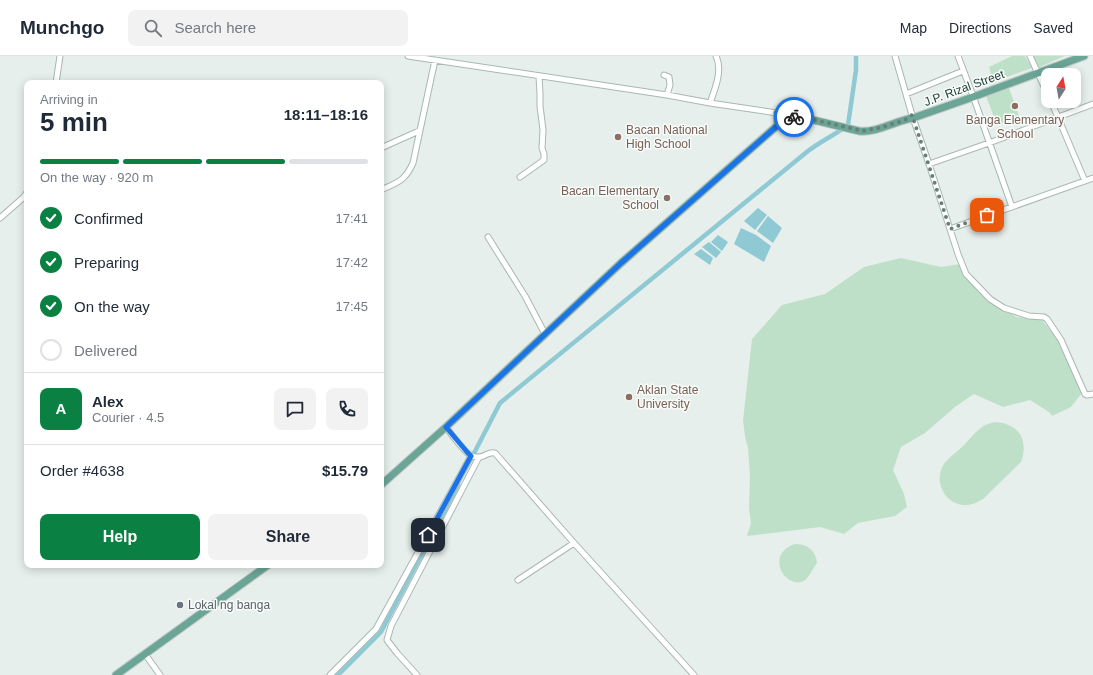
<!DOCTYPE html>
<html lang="en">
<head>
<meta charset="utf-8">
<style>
	body { margin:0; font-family:Helvetica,sans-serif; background:#f2f2f3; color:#1f2937; height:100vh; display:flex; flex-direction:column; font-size:15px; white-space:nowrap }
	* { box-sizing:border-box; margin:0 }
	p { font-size:13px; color:#747a83 }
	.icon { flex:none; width:22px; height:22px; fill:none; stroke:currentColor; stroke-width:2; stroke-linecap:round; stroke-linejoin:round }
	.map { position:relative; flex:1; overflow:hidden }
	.side { position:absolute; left:24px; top:24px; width:360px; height:488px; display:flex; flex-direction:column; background:#fff; border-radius:8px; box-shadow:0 2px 10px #0003 }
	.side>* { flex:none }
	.needle { width:26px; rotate:11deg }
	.fabs { position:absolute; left:1041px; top:12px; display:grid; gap:8px }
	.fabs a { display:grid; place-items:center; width:40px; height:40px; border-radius:8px; background:#fff; box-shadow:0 2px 10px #0003; font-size:20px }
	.pin { position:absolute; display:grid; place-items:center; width:34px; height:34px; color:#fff; margin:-17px; border-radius:8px; box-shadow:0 2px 6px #0006 }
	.courier { position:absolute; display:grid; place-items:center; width:40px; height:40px; margin:-20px; border:3px solid #1a73e8; border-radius:50%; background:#fff; color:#222; box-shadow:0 1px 5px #0007 }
	.overview em { font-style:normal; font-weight:800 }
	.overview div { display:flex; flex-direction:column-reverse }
	.overview { display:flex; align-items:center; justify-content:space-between; height:68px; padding:0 16px }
	h1 { font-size:26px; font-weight:800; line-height:30px }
	.bar { display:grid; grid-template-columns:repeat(4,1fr); gap:6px 4px; align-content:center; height:48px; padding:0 16px }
	.bar i { height:5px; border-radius:3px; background:#e0e1e3 }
	.bar .on { background:#0b8043 }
	.bar p { grid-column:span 4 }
	.line { display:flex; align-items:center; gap:10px; padding:0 16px; border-top:1px solid #e0e1e3 }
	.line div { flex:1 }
	.round { display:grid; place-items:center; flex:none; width:42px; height:42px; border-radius:8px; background:#f2f2f3 }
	ol { padding:0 16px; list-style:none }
	li { display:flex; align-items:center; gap:12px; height:44px }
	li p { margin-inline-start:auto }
	li .icon { padding:4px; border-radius:50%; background:#0b8043; color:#fff; stroke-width:4 }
	li:last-child { color:#747a83 }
	li i { width:22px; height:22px; border:2px solid #e0e1e3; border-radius:50% }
	.button { display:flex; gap:8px; margin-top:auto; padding:8px 16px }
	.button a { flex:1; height:46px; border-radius:8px; background:#0b8043; color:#fff; font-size:16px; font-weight:800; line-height:46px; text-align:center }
	.button a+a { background:#f2f2f3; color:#1f2937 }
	header { display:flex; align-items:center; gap:24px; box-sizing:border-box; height:56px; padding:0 20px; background:#fff; border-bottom:1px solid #e0e1e3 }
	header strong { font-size:19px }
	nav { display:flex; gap:22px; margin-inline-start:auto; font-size:14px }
	.search { width:280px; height:36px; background:#f2f2f3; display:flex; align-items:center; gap:10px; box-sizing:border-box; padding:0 14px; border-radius:8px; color:#747a83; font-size:15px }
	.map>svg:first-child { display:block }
	.green { fill:#bfe0c8 }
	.water { fill:#8ec9d4 }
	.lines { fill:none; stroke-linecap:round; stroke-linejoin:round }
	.canal { stroke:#8ec9d4; stroke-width:4.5 }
	.minor-casing { stroke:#a8b8b2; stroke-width:7 }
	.major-casing { stroke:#c2cac8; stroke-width:9 }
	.minor { stroke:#fff; stroke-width:5 }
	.major { stroke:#6aa596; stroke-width:7 }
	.done { stroke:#687f78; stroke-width:4; stroke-dasharray:0 7.2 }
	.route { stroke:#1a73e8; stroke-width:5 }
	.education-dot { fill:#8d6e63; stroke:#f7fbf9; stroke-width:1.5 }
	.worship-dot { fill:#6b7280; stroke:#f7fbf9; stroke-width:1.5 }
	.labels { text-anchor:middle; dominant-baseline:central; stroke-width:3; stroke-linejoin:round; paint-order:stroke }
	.street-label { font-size:12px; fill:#24423a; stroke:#f7fbf9 }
	.education-label { font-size:12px; fill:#785e54; stroke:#f7fbf9; text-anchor:start }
	.worship-label { font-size:12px; fill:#5b616d; stroke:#f7fbf9; text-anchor:start }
</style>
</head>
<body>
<header>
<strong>Munchgo</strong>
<div class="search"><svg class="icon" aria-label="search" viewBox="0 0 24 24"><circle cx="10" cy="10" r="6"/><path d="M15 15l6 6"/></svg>Search here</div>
<nav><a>Map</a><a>Directions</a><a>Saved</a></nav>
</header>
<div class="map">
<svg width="1093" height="619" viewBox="0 0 1093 619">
	<rect width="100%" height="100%" fill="#e6efeb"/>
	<!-- green -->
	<path class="green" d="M1012,0H1025L1032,12L993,26L989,11Z
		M1033,0H1065L1039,11Z
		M1009,32L1019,60L997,69L986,40Z
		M901,202L941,211L960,208L966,223L987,242L1016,261L1041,263L1056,281L1078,317L1081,338L1071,351L1052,360L1049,356L1030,344L1003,351L974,338L955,351L925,377L901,391L893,414L904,438L907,451L895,460L858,467L844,478L820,471L747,480L751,467L749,452L750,420L748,392L745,380L743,365L752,283L782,249L825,238L864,211Z
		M996,366C1019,368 1029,384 1021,406L983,443C978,446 974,448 968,449C949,451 935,431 941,414C944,404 955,398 962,391C968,385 974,377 982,371C986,368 991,367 996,366Z
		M795,488C808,488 816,495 817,507C814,511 808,523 804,525C785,534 764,498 795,488Z"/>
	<!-- water -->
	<path class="water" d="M758,152L767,159L755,174L744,165Z
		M768,160L782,172L773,187L757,175Z
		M741,172L756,179L771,190L764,206L734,188Z
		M718,179L728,186L722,195L711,186Z
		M709,186L721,196L716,202L702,191Z
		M701,193L713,202L710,209L694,198Z"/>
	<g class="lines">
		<!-- canal -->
		<path class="canal" d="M471,403L500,347L808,95C821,85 835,79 848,69L856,14V0
			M338,619L381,576L458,429"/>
		<!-- minor casing -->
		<g class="minor-casing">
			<path id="minor" d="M408,0L667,39L710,47L797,60
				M895,0L912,59L929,108L958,198L966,218L990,243L1004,252L1029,260L1044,261L1047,263L1061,284L1085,338L1087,339L1093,338
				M958,0L972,37L1012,151
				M1030,0L1048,39
				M664,19L669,21L670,29L667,39
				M56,27L60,0
				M906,38L963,15
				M1051,45L1085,125
				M710,47C715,33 723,14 716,0
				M381,92L419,75
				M929,108L989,87L1093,48
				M520,121L544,104V98L542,92L543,74L540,50V38L539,20
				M381,134C398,126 405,125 413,107L435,4
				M0,162L24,141L27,136
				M950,173L1093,122
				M488,181L525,240L545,278
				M446,371C453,380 462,393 470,399C473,401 476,401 480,401C486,400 489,395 495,397L574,487L694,619
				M518,524L574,487
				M145,598L160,619
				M330,619L376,573L471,400
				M417,619L397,597L387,584L391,570L479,401"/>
		</g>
		<!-- major casing -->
		<g class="major-casing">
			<path id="major" d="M777,57L778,69
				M381,429L446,371L621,207L778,69L788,63L797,60L859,75C877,77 895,65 913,62L973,41L1084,0
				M116,619L268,509"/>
		</g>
		<!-- minor -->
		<use href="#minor" class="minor"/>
		<!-- major -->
		<use href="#major" class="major"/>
	</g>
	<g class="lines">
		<!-- done -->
		<path class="done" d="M794,61L797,60L863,75L883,71L905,64L912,59L950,173L987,159"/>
		<!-- route -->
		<path class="route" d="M428,479L471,400L467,396L446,371L621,207L778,69L788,63L794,61"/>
	</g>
	<!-- markers -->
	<g class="education-dot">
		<circle cx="1015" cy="50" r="4"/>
		<circle cx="618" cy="81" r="4"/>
		<circle cx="667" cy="142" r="4"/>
		<circle cx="629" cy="341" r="4"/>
	</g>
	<circle class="worship-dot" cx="180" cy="549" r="4"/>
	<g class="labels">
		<!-- street labels -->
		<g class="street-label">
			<text transform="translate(964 32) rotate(-20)">J.P. Rizal Street</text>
		</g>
		<!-- education labels -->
		<g class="education-label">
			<text x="1015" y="64" text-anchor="middle">Banga Elementary<tspan x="1015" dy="14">School</tspan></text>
			<text x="626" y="74">Bacan National<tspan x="626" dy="14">High School</tspan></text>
			<text x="659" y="135" text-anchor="end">Bacan Elementary<tspan x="659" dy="14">School</tspan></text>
			<text x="637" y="334">Aklan State<tspan x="637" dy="14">University</tspan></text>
		</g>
		<!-- worship labels -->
		<g class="worship-label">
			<text x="188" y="549">Lokal ng banga</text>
		</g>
	</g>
</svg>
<div class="fabs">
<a><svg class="needle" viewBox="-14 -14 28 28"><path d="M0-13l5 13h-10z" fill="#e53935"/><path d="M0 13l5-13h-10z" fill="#747a83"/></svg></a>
</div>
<div class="pin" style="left:987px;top:159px;background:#ea580c"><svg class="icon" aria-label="bag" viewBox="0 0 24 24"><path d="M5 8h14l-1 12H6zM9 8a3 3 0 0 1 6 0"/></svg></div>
<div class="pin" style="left:428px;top:479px;background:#1f2937"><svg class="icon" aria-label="home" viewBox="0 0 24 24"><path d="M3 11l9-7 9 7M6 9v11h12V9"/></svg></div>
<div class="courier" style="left:794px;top:61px"><svg class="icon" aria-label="bike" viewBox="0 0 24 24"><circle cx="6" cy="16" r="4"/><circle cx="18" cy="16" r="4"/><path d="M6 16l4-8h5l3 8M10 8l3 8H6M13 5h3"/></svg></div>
<section class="side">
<div class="overview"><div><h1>5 min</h1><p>Arriving in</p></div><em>18:11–18:16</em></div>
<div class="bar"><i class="on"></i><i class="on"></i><i class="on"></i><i></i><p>On the way · 920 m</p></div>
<ol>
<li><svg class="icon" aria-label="check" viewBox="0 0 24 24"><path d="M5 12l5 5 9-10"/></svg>Confirmed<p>17:41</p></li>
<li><svg class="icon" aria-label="check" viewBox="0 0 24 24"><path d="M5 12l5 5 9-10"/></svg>Preparing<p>17:42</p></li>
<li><svg class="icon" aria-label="check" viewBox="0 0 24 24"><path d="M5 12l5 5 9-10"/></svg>On the way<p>17:45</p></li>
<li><i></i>Delivered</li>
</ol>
<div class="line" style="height:72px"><b class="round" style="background:#0b8043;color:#fff">A</b><div><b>Alex</b><p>Courier · 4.5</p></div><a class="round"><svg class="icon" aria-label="chat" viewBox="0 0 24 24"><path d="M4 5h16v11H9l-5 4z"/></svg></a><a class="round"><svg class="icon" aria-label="phone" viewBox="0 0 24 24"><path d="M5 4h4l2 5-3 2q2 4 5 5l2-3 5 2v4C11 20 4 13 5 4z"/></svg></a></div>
<div class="line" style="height:52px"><div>Order #4638</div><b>$15.79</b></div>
<div class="button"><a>Help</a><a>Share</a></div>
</section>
</div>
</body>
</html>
